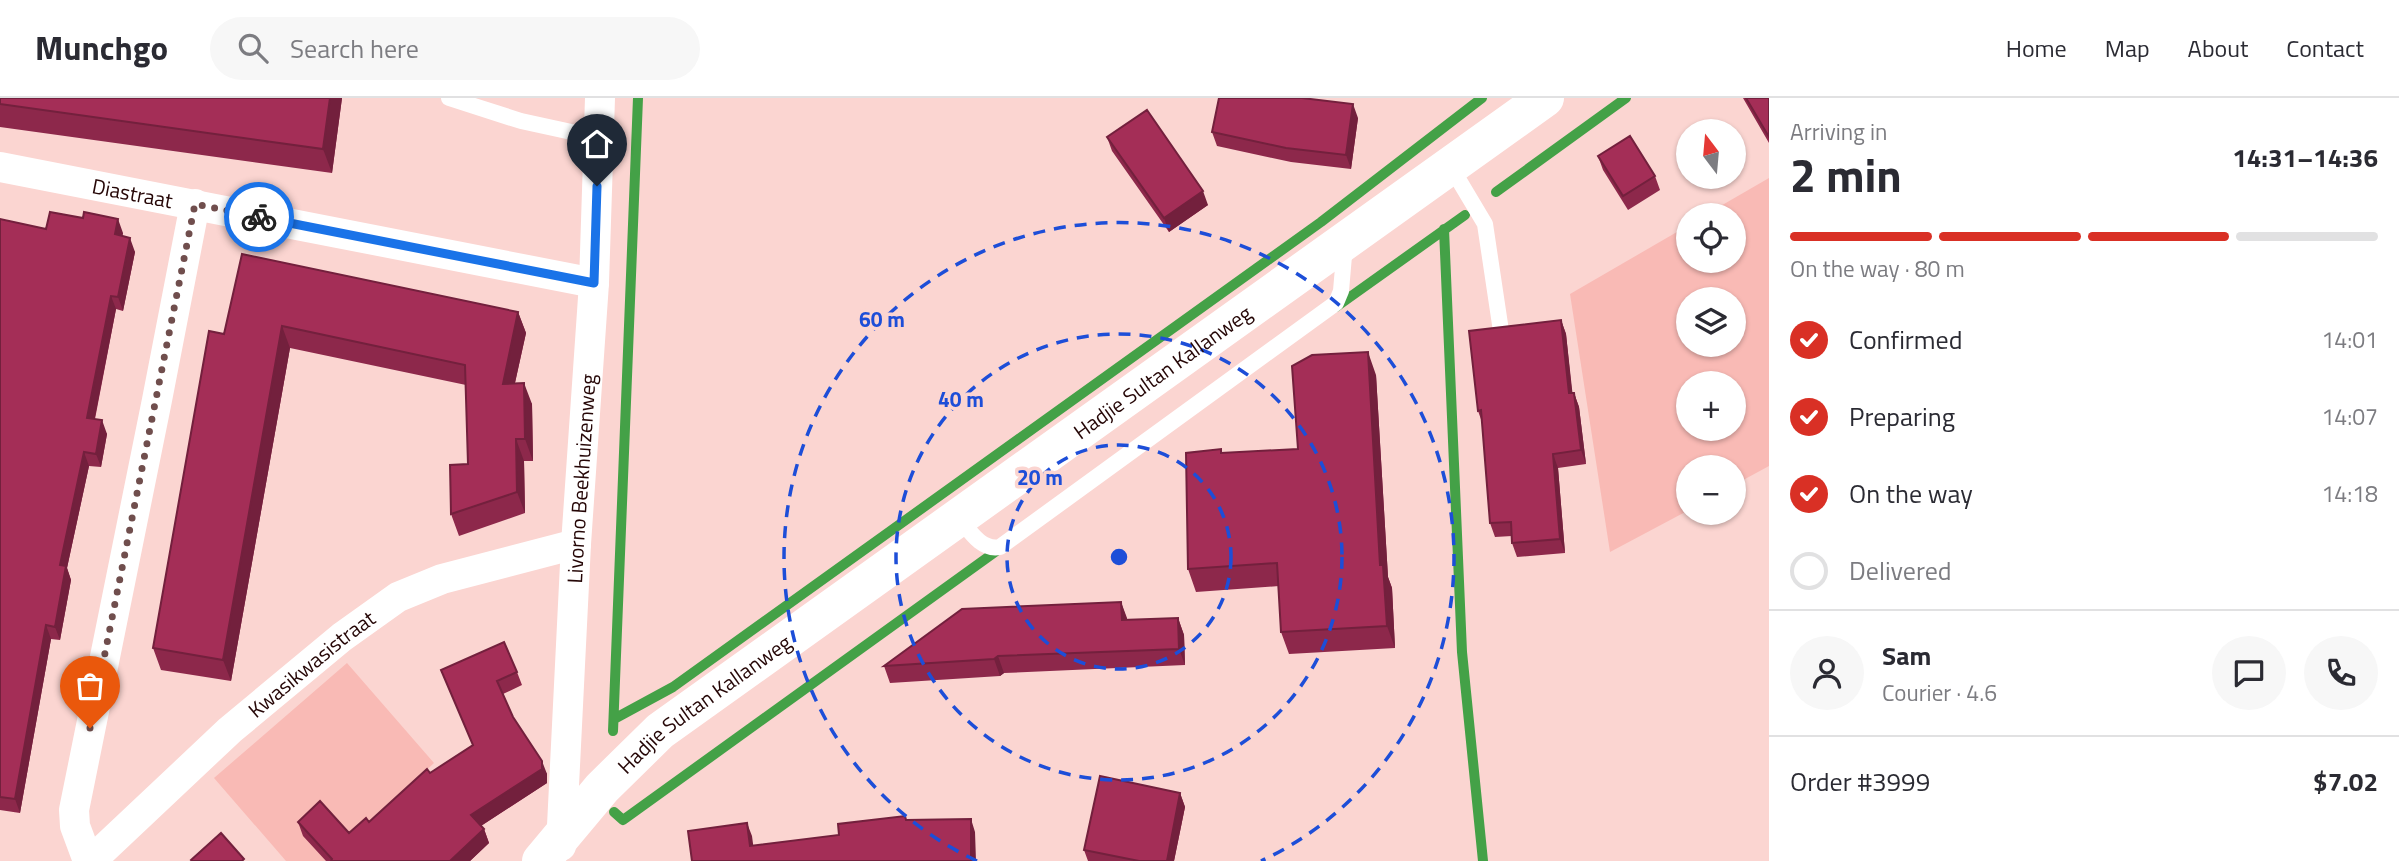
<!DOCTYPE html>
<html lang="en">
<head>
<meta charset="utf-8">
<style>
	body { margin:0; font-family:"Titillium Web",sans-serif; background:#f7f7f7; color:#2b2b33; height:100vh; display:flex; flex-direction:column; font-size:26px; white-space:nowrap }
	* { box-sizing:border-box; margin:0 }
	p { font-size:23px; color:#7c7c81 }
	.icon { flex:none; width:38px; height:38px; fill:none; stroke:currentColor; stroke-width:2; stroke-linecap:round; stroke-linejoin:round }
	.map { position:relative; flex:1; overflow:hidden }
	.panel { display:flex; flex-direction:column; background:#fff; width:630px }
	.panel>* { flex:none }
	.needle { width:46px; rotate:344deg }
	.tools { position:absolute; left:1676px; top:21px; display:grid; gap:14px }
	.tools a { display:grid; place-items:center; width:70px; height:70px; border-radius:50%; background:#fff; box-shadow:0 2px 5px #0004; font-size:35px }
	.pin { position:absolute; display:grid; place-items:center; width:60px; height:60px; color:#fff; margin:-72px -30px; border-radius:50% 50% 50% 0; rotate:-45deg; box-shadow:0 0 7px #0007 }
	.pin .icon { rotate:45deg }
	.courier { position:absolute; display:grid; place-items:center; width:70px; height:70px; margin:-35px; border:5px solid #1a73e8; border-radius:50%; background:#fff; color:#222; box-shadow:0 2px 9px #0007 }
	.overview em { font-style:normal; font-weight:700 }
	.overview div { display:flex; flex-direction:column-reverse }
	.overview { display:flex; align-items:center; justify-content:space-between; height:119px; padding:0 21px }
	h1 { font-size:46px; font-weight:700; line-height:52px }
	.bar { display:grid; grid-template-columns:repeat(4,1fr); gap:10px 7px; align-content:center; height:84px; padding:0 21px }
	.bar i { height:9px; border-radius:5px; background:#e1e1e2 }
	.bar .selected { background:#d93025 }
	.bar p { grid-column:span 4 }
	.line { display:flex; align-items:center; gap:18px; padding:0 21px; border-top:2px solid #e1e1e2 }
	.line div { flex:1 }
	.round { display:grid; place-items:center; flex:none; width:74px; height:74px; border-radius:37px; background:#f7f7f7 }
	ol { padding:0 21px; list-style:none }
	li { display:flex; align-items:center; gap:21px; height:77px }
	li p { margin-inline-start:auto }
	li .icon { padding:7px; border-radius:50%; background:#d93025; color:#fff; stroke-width:4 }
	li:last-child { color:#7c7c81 }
	li i { width:38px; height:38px; border:4px solid #e1e1e2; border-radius:50% }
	header { display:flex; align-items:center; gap:42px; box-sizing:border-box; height:98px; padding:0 35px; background:#fff; border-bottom:2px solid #e1e1e2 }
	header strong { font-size:33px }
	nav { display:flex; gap:38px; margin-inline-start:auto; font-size:24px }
	.search { width:490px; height:63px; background:#f7f7f7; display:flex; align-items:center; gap:18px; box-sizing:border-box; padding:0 24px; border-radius:38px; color:#7c7c81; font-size:26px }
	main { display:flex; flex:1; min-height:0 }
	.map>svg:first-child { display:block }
	.green { fill:#f9bab5; fill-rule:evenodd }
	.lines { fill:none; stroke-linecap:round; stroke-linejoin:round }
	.stream { stroke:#44a147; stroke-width:10 }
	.service { stroke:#fff; stroke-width:16 }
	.minor { stroke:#fff; stroke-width:30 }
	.tertiary { stroke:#fff; stroke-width:38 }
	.wall { fill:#8d284b }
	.shaded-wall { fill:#73203d }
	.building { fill:#a42e57; stroke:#73203d; stroke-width:2 }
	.done { stroke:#704e4d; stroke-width:7; stroke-dasharray:0 12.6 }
	.route { stroke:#1a73e8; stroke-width:9 }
	.ring { fill:none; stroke:#1d4ed8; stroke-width:3.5; stroke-dasharray:12 9 }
	.labels { text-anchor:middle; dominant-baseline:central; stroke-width:7; stroke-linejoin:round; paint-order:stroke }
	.street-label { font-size:21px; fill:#250606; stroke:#fbd5d1 }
	.centre { fill:#1d4ed8; stroke:#fbd5d1; stroke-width:3.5 }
	.ring-label { font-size:21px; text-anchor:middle; font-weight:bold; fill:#1d4ed8; stroke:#fbd5d1; stroke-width:7; stroke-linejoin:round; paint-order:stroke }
</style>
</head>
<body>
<header>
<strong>Munchgo</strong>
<div class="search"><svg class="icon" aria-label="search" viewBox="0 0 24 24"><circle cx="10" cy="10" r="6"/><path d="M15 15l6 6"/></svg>Search here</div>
<nav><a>Home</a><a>Map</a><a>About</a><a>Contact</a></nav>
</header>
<main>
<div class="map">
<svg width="1769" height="763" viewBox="0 0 1769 763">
	<rect width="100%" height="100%" fill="#fbd5d1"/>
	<!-- green -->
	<path class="green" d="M1769,80V368L1734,387V369H1689V412L1610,454L1570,196L1689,127V163H1734V117H1705ZM1689,201H1734V247H1689ZM1689,285H1734V331H1689Z
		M347,565L434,665L329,763H286L214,680Z"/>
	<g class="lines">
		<!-- stream -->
		<path class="stream" d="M1496,94L1626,0
			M1444,131L1462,554L1483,763
			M1336,209L1465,117
			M614,621L673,589L1321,124L1482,0
			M613,633L638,0
			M614,714L623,722L1002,449"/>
		<!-- service -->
		<path class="service" d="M449,0L521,23L599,40
			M1451,69L1485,126L1501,233
			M959,420C969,432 981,453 1000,449L1336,205L1341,193L1345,146"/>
		<!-- minor -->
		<g class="minor">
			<path id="s1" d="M0,69L594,185"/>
			<path id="s2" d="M561,748L576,446L594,185L600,0"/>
			<path d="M88,763L75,728L74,712L157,302L195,106"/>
			<path id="s3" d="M91,763L230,632L342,539L398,499L442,481L576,446"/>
		</g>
		<!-- tertiary -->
		<path class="tertiary" id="s4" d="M541,763L602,690L660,633L1545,0"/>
	</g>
	<!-- wall -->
	<path class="wall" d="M0,0H342L332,75L0,29Z
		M1743,0H1769V45Z
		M1358,20L1351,71L1291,64L1217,48L1212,34Z
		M1107,39L1208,107L1169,134L1112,53Z
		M1598,58L1655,78L1660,92L1628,112L1603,72Z
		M0,121L46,131L123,135L122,138L135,154L123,213L116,211L95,321L107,336L101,369L89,368L67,470L71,482L60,542L51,541L20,715L0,712Z
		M242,156L518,214L526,235L515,285L532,306L533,363H524L525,415L459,438L451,416L468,366L466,287L290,250L231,583L161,572L153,550Z
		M1561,222L1566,236L1572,295H1574L1579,309L1586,366L1558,370L1565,455L1517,459L1512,445V438L1495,439L1490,425L1482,324L1478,313Z
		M1376,277L1388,479L1392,490L1395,550L1289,556L1281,534L1279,488L1196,494L1188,471L1222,355L1298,351Z
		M1121,504L1127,522L1178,520L1184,537L1185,567L1004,575L1000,578L890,585L884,568Z
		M441,572L517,574L522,587L503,596L513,619L547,676V685L481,728L484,731L489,745L470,763H326L303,738L298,724L349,735L369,724L430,675L473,647Z
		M1180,695L1185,709L1174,763H1088L1084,752Z"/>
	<!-- shaded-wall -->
	<path class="shaded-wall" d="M330,0H342L332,75L323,51Z
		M1353,6L1358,20L1351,71L1346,57Z
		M1203,93L1208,107L1169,134L1164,120Z
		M118,121L123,135L120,150L115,136Z
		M130,140L135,154L123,213L118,199Z
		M111,198L116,211L92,334L87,320Z
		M518,214L526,235L510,307L503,286Z
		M1561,222L1566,236L1574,309L1569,295Z
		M282,228L290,250L231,583L223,562Z
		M1368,254L1376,277L1388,479L1392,490L1395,550L1387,528L1380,467Z
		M524,285L532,306L533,363L525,341Z
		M1574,295L1579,309L1586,366L1581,352Z
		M102,322L107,336L101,369L96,356Z
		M516,341L524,363L525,415L517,394Z
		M84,354L89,368L67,470L71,482L60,542L55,529L60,467Z
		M1553,356L1558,370L1565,455L1560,441Z
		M1121,504L1127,520L1128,539L1122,522Z
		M1178,520L1184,537L1185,567L1179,551Z
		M46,527L51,541L20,715L15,701Z
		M998,558L1004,575L1000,578L994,561Z
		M542,663L547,676V685L476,731L471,717Z
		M1180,695L1185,709L1174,763H1167Z
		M971,721L975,734L976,763H971Z
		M747,725L752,738L755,761L750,748Z
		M484,731L489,745L470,763H450Z"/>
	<!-- building -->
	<path class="building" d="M0,0H330L323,51L0,6Z
		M1219,0H1302L1353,6L1346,57L1286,50L1212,34Z
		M1746,0H1769V39Z
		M1147,12L1203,93L1164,120L1107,39Z
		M1630,38L1655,78L1623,98L1598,58Z
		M50,114L83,120L84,114L118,121L115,136L130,140L118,199L111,198L87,320L102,322L96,356L84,354L60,467L66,468L55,529L46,527L15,701L0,699V121L46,131Z
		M242,156L518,214L503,286L524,285L525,341H516L517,394L451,416L450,367L468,366L465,267L282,228L223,562L153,550L209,233L224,236Z
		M1561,222L1569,295H1574L1581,352L1553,356L1560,441L1512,445L1511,424L1490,425L1481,312L1478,313L1469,233Z
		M1368,254L1380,467H1383L1387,528L1281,534L1277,465L1188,471L1186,355L1221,351V355L1298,351L1292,268L1312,257Z
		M1121,504L1122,522L1178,520L1179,551L998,558L994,561L884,568L962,511Z
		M504,544L517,574L497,583L513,619L542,663V671L471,717L484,731L450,763H331L332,761L298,724L320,703L349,735L366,720L369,724L427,671L430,675L473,647L441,572Z
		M1100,678L1180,695L1167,763H1139L1084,752Z
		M905,718L906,722L971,721V763H692L688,733L747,725L750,748L839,737L838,726Z
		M221,735L244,761L242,763H192L191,762Z"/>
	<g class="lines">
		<!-- done -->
		<path class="done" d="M90,630L195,106L259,119"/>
		<!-- route -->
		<path class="route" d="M259,119L594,185L597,88"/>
	</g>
	<!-- distance rings -->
	<g class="ring">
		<circle cx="1119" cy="459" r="112"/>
		<circle cx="1119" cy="459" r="223"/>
		<path d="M977 763A335 335 0 1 1 1261 763"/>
	</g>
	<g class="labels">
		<!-- street labels -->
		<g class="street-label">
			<text stroke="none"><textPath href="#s1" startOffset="135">Diastraat</textPath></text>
			<text stroke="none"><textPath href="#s4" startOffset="794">Hadjie Sultan Kallanweg</textPath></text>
			<text stroke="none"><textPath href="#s2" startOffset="368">Livorno Beekhuizenweg</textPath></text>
			<text stroke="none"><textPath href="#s3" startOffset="296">Kwasikwasistraat</textPath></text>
			<text stroke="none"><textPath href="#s4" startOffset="228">Hadjie Sultan Kallanweg</textPath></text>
		</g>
	</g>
	<circle cx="1119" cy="459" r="10" class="centre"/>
	<g class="ring-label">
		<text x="882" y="229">60 m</text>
		<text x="961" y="309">40 m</text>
		<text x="1040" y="387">20 m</text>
	</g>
</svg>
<div class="tools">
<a><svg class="needle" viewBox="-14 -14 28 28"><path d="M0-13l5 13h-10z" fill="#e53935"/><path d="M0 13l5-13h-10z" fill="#7c7c81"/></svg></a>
<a><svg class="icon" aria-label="locate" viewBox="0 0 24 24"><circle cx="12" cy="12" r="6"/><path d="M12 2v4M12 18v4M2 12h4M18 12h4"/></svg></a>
<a><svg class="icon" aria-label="layers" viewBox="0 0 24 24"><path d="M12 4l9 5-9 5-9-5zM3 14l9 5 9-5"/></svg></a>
<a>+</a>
<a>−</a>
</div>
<div class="pin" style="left:90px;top:630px;background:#ea580c"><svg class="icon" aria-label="bag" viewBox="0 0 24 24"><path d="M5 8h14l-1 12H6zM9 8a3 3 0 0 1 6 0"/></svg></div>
<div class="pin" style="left:597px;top:88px;background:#1f2937"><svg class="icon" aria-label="home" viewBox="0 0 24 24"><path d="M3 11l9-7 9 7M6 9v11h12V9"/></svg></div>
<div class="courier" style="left:259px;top:119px"><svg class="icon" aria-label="bike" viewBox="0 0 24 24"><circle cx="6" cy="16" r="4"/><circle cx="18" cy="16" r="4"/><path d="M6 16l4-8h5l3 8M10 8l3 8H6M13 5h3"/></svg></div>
</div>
<section class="panel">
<div class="overview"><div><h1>2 min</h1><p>Arriving in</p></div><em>14:31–14:36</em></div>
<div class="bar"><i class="selected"></i><i class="selected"></i><i class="selected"></i><i></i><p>On the way · 80 m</p></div>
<ol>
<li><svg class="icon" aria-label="check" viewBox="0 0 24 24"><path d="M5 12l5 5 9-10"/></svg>Confirmed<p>14:01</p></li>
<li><svg class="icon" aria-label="check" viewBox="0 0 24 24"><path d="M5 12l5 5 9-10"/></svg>Preparing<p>14:07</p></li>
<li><svg class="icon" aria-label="check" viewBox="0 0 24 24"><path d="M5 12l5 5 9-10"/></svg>On the way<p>14:18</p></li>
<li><i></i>Delivered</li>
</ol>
<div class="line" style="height:126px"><a class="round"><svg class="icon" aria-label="person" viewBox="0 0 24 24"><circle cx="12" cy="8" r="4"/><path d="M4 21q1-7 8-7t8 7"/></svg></a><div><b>Sam</b><p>Courier · 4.6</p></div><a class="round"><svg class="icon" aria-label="chat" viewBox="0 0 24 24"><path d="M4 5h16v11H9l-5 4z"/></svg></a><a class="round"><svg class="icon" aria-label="phone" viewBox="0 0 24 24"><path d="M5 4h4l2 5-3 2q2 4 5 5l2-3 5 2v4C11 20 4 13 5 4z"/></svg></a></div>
<div class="line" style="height:91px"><div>Order #3999</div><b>$7.02</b></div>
</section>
</main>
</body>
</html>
